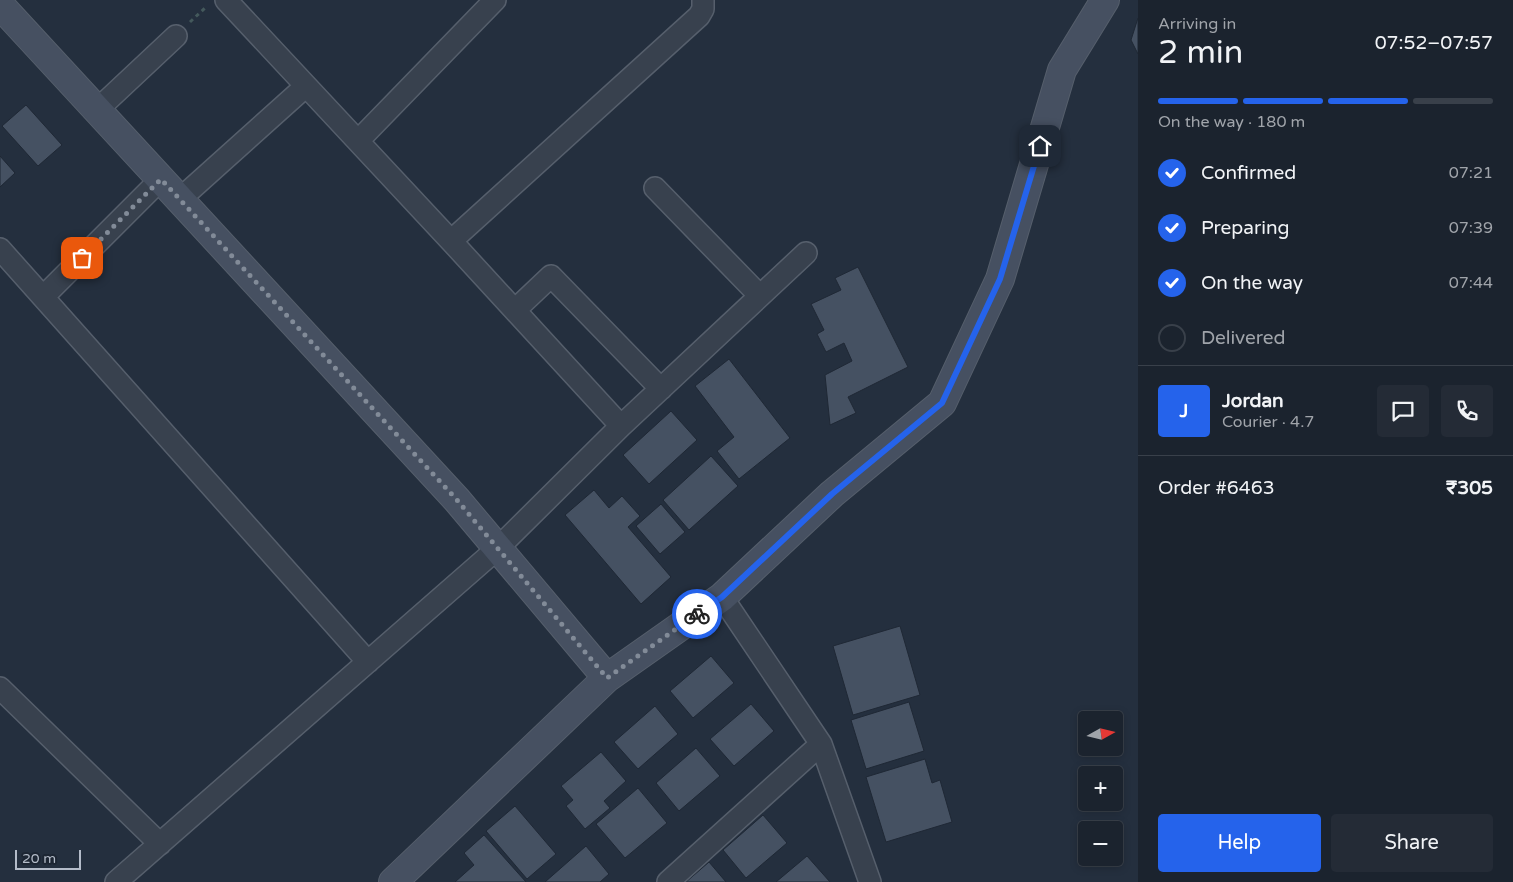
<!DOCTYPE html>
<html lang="en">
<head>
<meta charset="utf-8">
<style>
	body { margin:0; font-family:"Varela Round",sans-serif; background:#242b36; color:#f1f3f6; height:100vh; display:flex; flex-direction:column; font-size:19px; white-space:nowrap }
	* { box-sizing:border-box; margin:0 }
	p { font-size:16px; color:#a0a4aa }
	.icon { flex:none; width:28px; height:28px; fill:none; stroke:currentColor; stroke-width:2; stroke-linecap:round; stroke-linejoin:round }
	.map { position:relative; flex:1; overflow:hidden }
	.details { display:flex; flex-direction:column; background:#1b232e; width:375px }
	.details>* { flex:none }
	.needle { width:32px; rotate:82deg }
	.fabs { position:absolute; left:1078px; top:711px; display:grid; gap:10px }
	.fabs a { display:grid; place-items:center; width:45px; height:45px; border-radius:5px; background:#1b232e; box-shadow:0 2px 8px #0003,0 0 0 1px #39404a; font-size:25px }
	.scale { position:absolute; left:15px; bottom:12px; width:66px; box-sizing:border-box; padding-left:5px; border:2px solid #b4bcc9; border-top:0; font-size:14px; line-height:18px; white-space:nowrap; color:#b4bcc9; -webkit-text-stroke:4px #1d2633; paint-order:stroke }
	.pin { position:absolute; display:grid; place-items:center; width:42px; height:42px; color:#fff; margin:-21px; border-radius:10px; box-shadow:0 2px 8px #0006 }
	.courier { position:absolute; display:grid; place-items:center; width:50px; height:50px; margin:-25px; border:4px solid #2563eb; border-radius:50%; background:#fff; color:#222; box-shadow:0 1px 6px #0007 }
	.overview em { font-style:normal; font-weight:600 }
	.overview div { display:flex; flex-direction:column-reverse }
	.overview { display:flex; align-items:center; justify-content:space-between; height:85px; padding:0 20px }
	h1 { font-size:32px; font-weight:600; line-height:38px }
	.bar { display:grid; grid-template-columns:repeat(4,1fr); gap:8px 5px; align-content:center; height:60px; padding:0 20px }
	.bar i { height:6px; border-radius:4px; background:#39404a }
	.bar .on { background:#2563eb }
	.bar p { grid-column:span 4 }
	.line { display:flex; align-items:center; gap:12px; padding:0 20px; border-top:1px solid #39404a }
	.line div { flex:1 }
	.round { display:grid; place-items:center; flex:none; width:52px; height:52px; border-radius:5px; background:#242b36 }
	ol { padding:0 20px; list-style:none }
	li { display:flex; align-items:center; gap:15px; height:55px }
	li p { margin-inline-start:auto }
	li .icon { padding:5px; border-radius:50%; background:#2563eb; color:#fff; stroke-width:4 }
	li:last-child { color:#a0a4aa }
	li i { width:28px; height:28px; border:2px solid #39404a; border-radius:50% }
	.action { display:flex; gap:10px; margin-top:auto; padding:10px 20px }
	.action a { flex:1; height:58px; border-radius:5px; background:#2563eb; color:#fff; font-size:20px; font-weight:600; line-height:58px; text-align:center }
	.action a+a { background:#242b36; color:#f1f3f6 }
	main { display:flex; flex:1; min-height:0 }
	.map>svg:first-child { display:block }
	.building { fill:#455162; stroke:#1f2835 }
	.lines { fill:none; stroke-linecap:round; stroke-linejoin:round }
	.street-casing { stroke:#565f6c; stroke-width:24 }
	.secondary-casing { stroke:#565f6c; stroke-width:30 }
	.path { stroke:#44595c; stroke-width:3; stroke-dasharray:4 4; stroke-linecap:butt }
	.street { stroke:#38414e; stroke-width:21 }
	.secondary { stroke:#465061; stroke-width:28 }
	.done { stroke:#828b98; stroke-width:5; stroke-dasharray:0 9 }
	.route { stroke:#2563eb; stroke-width:6 }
</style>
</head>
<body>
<main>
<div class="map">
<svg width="1138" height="882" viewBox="0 0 1138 882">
	<rect width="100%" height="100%" fill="#242f3e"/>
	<!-- building -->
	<path class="building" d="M1138,18V54L1131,40Z
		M26,105L62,145L38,166L2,126Z
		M0,156L15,173L0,187Z
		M858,267L908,367L848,397L856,413L830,425L825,375L852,361L844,343L826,352L817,334L824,330L811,304L841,290L835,278Z
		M729,359L790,438L739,479L717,451L734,437L695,386Z
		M671,411L697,440L649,484L623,455Z
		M711,456L738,486L689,530L663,500Z
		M594,490L609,508L622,496L640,516L628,527L671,577L641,604L565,515Z
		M661,504L685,532L660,554L636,526Z
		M900,626L920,695L853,715L833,646Z
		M711,656L734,683L693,718L670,691Z
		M909,702L924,751L866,769L851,720Z
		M751,704L774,731L734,766L710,739Z
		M655,706L678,734L638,769L614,742Z
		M696,748L720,776L679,811L656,783Z
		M601,752L626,781L604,801L610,808L585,829L566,806L573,800L561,786Z
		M925,759L932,783L940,780L952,822L886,842L866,777Z
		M638,788L667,823L625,858L596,824Z
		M515,806L556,854L527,879L486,831Z
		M763,815L787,843L746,878L723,850Z
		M484,835L526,882H455L474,865L464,853Z
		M586,846L609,874L600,882H545Z
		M807,856L830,882H776Z
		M709,862L726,882H686Z"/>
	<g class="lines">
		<!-- street casing -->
		<g class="street-casing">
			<path id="street" d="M226,0L451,241L621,426
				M97,110L176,36
				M358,141L495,0
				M655,188L760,296
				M179,200L306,86
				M451,241L699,16L703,9V0
				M0,249L368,662
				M43,297L161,179
				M515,310L551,276L661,389
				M722,597L821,744L870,882
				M0,688L160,844
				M116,882L498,548L621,426L806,253
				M668,882L821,744"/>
		</g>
		<!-- secondary casing -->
		<g class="secondary-casing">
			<path id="secondary" d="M0,5L457,500L607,678
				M393,882L607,678L722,597L832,494L942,403L1000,279L1062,70L1105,0"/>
		</g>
		<!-- path -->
		<path class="path" d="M190,22L206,7"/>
		<!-- street -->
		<use href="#street" class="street"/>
		<!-- secondary -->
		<use href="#secondary" class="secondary"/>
	</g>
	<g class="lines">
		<!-- done -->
		<path class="done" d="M82,258L161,179L457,500L607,678L697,614"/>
		<!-- route -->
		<path class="route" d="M697,614L722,597L832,494L942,403L1000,279L1040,146"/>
	</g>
</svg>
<div class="fabs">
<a><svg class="needle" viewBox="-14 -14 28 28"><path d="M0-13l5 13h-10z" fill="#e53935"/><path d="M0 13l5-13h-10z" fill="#a0a4aa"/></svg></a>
<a>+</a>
<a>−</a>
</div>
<div class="scale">20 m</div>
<div class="pin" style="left:82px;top:258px;background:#ea580c"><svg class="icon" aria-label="bag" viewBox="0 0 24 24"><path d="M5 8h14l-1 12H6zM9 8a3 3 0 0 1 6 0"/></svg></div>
<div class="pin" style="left:1040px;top:146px;background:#1f2937"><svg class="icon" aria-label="home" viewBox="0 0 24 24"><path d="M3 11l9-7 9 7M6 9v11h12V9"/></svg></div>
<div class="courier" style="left:697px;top:614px"><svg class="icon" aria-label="bike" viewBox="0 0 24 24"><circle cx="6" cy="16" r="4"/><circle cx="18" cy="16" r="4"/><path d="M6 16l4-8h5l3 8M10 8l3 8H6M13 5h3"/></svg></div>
</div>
<section class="details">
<div class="overview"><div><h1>2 min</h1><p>Arriving in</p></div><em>07:52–07:57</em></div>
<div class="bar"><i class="on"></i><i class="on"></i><i class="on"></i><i></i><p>On the way · 180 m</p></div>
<ol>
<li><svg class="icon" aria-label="check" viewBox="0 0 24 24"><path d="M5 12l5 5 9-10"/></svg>Confirmed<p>07:21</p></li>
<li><svg class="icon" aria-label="check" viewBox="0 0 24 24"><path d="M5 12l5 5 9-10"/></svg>Preparing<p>07:39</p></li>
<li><svg class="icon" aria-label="check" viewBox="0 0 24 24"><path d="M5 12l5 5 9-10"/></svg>On the way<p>07:44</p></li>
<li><i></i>Delivered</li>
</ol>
<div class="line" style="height:90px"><b class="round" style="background:#2563eb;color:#fff">J</b><div><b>Jordan</b><p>Courier · 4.7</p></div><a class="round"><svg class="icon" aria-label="chat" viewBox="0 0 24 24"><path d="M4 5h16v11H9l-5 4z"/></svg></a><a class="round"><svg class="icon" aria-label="phone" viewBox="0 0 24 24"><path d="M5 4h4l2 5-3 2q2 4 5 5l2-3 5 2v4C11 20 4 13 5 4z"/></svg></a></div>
<div class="line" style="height:65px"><div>Order #6463</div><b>₹305</b></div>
<div class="action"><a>Help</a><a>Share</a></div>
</section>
</main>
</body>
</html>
